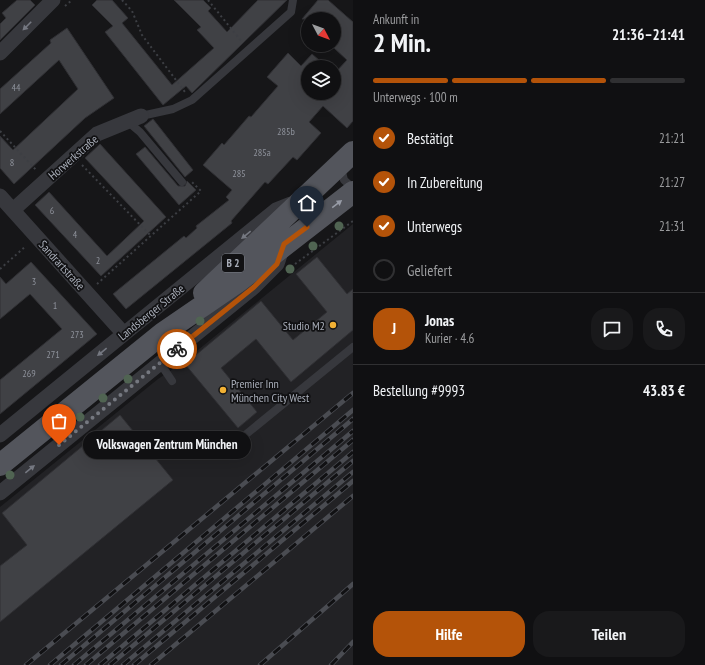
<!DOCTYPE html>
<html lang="de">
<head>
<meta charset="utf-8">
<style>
	body { margin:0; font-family:"PT Sans Narrow",sans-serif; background:#19191b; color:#f1f3f6; height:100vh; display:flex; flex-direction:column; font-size:15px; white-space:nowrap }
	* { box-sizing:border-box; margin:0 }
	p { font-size:13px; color:#9c9d9f }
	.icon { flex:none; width:22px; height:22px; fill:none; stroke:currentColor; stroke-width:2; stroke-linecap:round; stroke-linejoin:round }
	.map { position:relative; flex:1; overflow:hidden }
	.panel { display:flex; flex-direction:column; background:#101012; width:352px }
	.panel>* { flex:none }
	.needle { width:26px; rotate:131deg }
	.fabs { position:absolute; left:301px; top:12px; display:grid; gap:8px }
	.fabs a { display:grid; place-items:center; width:40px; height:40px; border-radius:50%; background:#101012; box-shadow:0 4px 16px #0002,0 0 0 1px #303032; font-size:20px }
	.pin { position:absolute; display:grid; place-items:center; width:34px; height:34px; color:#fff; margin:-41px -17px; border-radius:50% 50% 50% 0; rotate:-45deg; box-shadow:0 0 4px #0007 }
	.pin .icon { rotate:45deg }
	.courier { position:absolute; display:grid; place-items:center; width:40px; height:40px; margin:-20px; border:3px solid #b45309; border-radius:50%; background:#fff; color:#222; box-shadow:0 1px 5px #0007 }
	.bubble { position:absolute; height:28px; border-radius:14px; background:#101012; box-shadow:0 4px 16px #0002,0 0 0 1px #303032; font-size:13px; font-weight:700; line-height:28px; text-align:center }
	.head em { font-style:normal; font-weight:700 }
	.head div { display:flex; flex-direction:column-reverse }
	.head { display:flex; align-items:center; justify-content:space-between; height:68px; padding:0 20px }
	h1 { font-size:26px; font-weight:700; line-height:30px }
	.bar { display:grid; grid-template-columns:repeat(4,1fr); gap:6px 4px; align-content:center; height:48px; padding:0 20px }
	.bar i { height:5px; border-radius:3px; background:#303032 }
	.bar .active { background:#b45309 }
	.bar p { grid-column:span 4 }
	.line { display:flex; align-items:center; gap:10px; padding:0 20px; border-top:1px solid #303032 }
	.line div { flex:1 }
	.round { display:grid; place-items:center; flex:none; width:42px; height:42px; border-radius:16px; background:#19191b }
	ol { padding:0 20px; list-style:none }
	li { display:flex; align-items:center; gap:12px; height:44px }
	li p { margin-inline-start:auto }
	li .icon { padding:4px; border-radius:50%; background:#b45309; color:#fff; stroke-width:4 }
	li:last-child { color:#9c9d9f }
	li i { width:22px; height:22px; border:2px solid #303032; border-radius:50% }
	.cta { display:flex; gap:8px; margin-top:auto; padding:8px 20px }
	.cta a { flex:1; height:46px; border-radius:16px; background:#b45309; color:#fff; font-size:16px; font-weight:700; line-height:46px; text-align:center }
	.cta a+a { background:#19191b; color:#f1f3f6 }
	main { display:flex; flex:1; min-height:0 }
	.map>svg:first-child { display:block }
	.built { fill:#222225 }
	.building { fill:#404145; stroke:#303034 }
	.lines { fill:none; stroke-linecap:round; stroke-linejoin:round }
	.path { stroke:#3d3f44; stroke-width:2; stroke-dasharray:2 3; stroke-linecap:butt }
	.lane { stroke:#37383d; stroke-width:8 }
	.street { stroke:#37383d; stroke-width:15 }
	.primary { stroke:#53555c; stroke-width:22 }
	.rail-casing { stroke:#4a4c52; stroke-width:4.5 }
	.rail { stroke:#111113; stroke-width:3; stroke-dasharray:9; stroke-linecap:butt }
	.tree { fill:#506452 }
	.oneway { fill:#757881 }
	.oneway2 { fill:#979ba6 }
	.done { stroke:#757880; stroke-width:4; stroke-dasharray:0 7.2 }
	.route { stroke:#b45309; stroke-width:5 }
	.poi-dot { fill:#f2b134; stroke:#111113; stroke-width:1.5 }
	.labels { text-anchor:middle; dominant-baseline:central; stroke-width:3.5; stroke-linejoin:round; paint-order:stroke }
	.number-label { font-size:10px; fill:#8e929b }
	.shield { fill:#111113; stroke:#7b7e86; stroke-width:1 }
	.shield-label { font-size:11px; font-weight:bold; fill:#a8adb8 }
	.street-label { font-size:12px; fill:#a8adb8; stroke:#111113 }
	.poi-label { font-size:12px; fill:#a8adb8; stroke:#111113; text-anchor:end }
</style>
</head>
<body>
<main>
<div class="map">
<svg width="353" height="665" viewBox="0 0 353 665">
	<rect width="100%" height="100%" fill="#161618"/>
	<!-- built -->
	<path class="built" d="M353,224V665H0V507L158,379L182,363Z"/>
	<!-- building -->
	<path class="building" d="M17,0H30L35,5L0,40V24L6,18L2,13Z
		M97,0H112L128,18L122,23L172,85L214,48L197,30L201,27L174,0H203L211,8L208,11L227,32L258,0H287L192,93L186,86L163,105L105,32L113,26L92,5Z
		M318,0H328L353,22V121L347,128L323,106L309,122L321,133L297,160L293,157L268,184L265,182L231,221L232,223L126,309L113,294L184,236L186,238L197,228L196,226L229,200L226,197L232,190L203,165L222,143L224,145L249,116L251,117L278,86L267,77L288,53L301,66L312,54L327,67H308V93H334V74L347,60L334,48V19H302Z
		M67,28L114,98L85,118L14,184L0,168V136L13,150L78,89L59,60L0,114V89L51,43L50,40Z
		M153,119L193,170L185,177L144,126Z
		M100,144L166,217L101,276L35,205L49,192L107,256L144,221L85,158Z
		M145,147L178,186H185L187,181L196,190L179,205L136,154Z
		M317,257L347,294L353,289V330L291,382L256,339L221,368L257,412L238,428L185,364L261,301L293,340L327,312L296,274Z
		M31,262L97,334L0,414V380L62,329L30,294L0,319V277L6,284Z
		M120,415L173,480L0,622V566L27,545L2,513Z"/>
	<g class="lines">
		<!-- path -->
		<path class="path" d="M122,0L132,11L142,35L185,92
			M208,0L242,42
			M65,6L72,0
			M0,131L37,171
			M82,165L151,236
			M291,267L353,221
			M0,269L26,246
			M97,284L201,191L192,182"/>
		<!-- lane -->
		<path class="lane" d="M141,116L173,109L192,100L291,12L293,0
			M127,121L140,132L182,182
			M341,168L344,180L353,188
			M160,363L172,381
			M221,441L239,440L353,347"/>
		<!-- street -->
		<path class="street" d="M0,53L53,0
			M0,196L124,334
			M13,210L97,134L141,116
			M0,435L276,210L291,204
			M0,493L254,287L277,264L282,249"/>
		<!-- primary -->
		<path class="primary" d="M204,293L353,152
			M0,465L163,333L236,283L353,192"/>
		<!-- rail casing -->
		<g class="rail-casing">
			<path id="rail" d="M26,665L353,393
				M50,665L353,410
				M61,665L353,419
				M74,665L353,431
				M86,665L353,440
				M100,665L353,452
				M110,665L353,461
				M123,665L353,472
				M134,665L353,481
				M151,665L353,496
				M260,665L353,584
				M331,665L353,642"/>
		</g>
		<!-- rail -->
		<use href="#rail" class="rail"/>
	</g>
	<!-- trees -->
	<g class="tree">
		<circle cx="339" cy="226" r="4.5"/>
		<circle cx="313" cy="246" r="4.5"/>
		<circle cx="290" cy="269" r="4.5"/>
		<circle cx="200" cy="321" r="4.5"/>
		<circle cx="176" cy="340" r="4.5"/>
		<circle cx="163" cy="351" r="4.5"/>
		<circle cx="128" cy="379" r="4.5"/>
		<circle cx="103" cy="398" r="4.5"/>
		<circle cx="80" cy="417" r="4.5"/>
		<circle cx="10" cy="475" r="4.5"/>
	</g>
	<!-- one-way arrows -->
	<defs><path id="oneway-solid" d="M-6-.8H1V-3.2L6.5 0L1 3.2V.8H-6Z"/></defs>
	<g class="oneway">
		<use href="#oneway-solid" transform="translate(27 26) rotate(135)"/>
		<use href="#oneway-solid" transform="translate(246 235) rotate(141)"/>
		<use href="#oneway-solid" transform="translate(102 352) rotate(141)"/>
		<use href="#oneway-solid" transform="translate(30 469) rotate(-39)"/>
	</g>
	<use class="oneway2" href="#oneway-solid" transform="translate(337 204) rotate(-37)"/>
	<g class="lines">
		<!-- done -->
		<path class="done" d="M59,445L177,349"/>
		<!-- route -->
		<path class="route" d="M177,349L254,287L277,264L284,244L307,227"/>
	</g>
	<!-- markers -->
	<g class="poi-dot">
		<circle cx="333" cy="325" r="4"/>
		<circle cx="223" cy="390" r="4"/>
	</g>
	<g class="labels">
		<!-- number labels -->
		<g class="number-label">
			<text x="16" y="87">44</text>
			<text x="286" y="131">285b</text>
			<text x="262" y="152">285a</text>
			<text x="12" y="162">8</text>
			<text x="239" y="173">285</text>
			<text x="52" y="210">6</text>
			<text x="75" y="234">4</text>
			<text x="98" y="260">2</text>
			<text x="34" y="281">3</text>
			<text x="55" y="305">1</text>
			<text x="77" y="334">273</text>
			<text x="53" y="354">271</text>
			<text x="29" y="373">269</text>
		</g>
		<!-- shield labels -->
		<rect class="shield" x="222" y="254" width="22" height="18" rx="3"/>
		<g class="shield-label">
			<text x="233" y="263">B 2</text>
		</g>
		<!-- street labels -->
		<g class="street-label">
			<text transform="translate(73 157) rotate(-41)">Horwerkstraße</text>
			<text transform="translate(62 265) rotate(48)">Sandrartstraße</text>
			<text transform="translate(151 312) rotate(-39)">Landsberger Straße</text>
		</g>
		<!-- poi labels -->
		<g class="poi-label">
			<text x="325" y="325">Studio M2</text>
			<text x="231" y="383" text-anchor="start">Premier Inn<tspan x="231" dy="14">München City West</tspan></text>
		</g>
	</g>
</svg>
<div class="fabs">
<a><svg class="needle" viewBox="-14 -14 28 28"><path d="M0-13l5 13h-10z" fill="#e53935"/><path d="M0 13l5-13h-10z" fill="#9c9d9f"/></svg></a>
<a><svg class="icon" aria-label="layers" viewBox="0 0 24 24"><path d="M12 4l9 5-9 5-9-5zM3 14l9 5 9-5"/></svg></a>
</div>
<div class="pin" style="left:59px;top:445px;background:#ea580c"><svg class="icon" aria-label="bag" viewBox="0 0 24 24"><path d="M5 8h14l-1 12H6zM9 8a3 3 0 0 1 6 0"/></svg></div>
<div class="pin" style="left:307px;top:227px;background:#1f2937"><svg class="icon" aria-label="home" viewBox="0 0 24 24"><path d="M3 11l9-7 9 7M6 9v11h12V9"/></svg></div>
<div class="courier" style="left:177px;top:349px"><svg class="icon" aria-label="bike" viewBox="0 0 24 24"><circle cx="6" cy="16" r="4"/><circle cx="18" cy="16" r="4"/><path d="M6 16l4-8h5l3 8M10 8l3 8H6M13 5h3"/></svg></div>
<div class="bubble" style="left:83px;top:431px;width:168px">Volkswagen Zentrum München</div>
</div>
<section class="panel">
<div class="head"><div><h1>2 Min.</h1><p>Ankunft in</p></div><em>21:36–21:41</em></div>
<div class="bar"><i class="active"></i><i class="active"></i><i class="active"></i><i></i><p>Unterwegs · 100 m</p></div>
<ol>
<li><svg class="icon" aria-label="check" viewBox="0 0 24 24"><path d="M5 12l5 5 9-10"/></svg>Bestätigt<p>21:21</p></li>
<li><svg class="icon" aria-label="check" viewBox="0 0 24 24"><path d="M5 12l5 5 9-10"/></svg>In Zubereitung<p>21:27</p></li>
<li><svg class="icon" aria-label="check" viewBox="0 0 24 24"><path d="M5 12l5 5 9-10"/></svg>Unterwegs<p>21:31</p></li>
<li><i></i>Geliefert</li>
</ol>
<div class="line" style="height:72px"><b class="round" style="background:#b45309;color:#fff">J</b><div><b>Jonas</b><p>Kurier · 4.6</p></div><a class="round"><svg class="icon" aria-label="chat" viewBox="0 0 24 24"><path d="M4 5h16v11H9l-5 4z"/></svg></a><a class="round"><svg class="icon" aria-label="phone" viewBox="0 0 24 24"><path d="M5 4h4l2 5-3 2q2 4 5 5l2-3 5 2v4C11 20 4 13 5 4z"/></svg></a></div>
<div class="line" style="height:52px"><div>Bestellung #9993</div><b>43.83 €</b></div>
<div class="cta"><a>Hilfe</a><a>Teilen</a></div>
</section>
</main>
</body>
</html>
